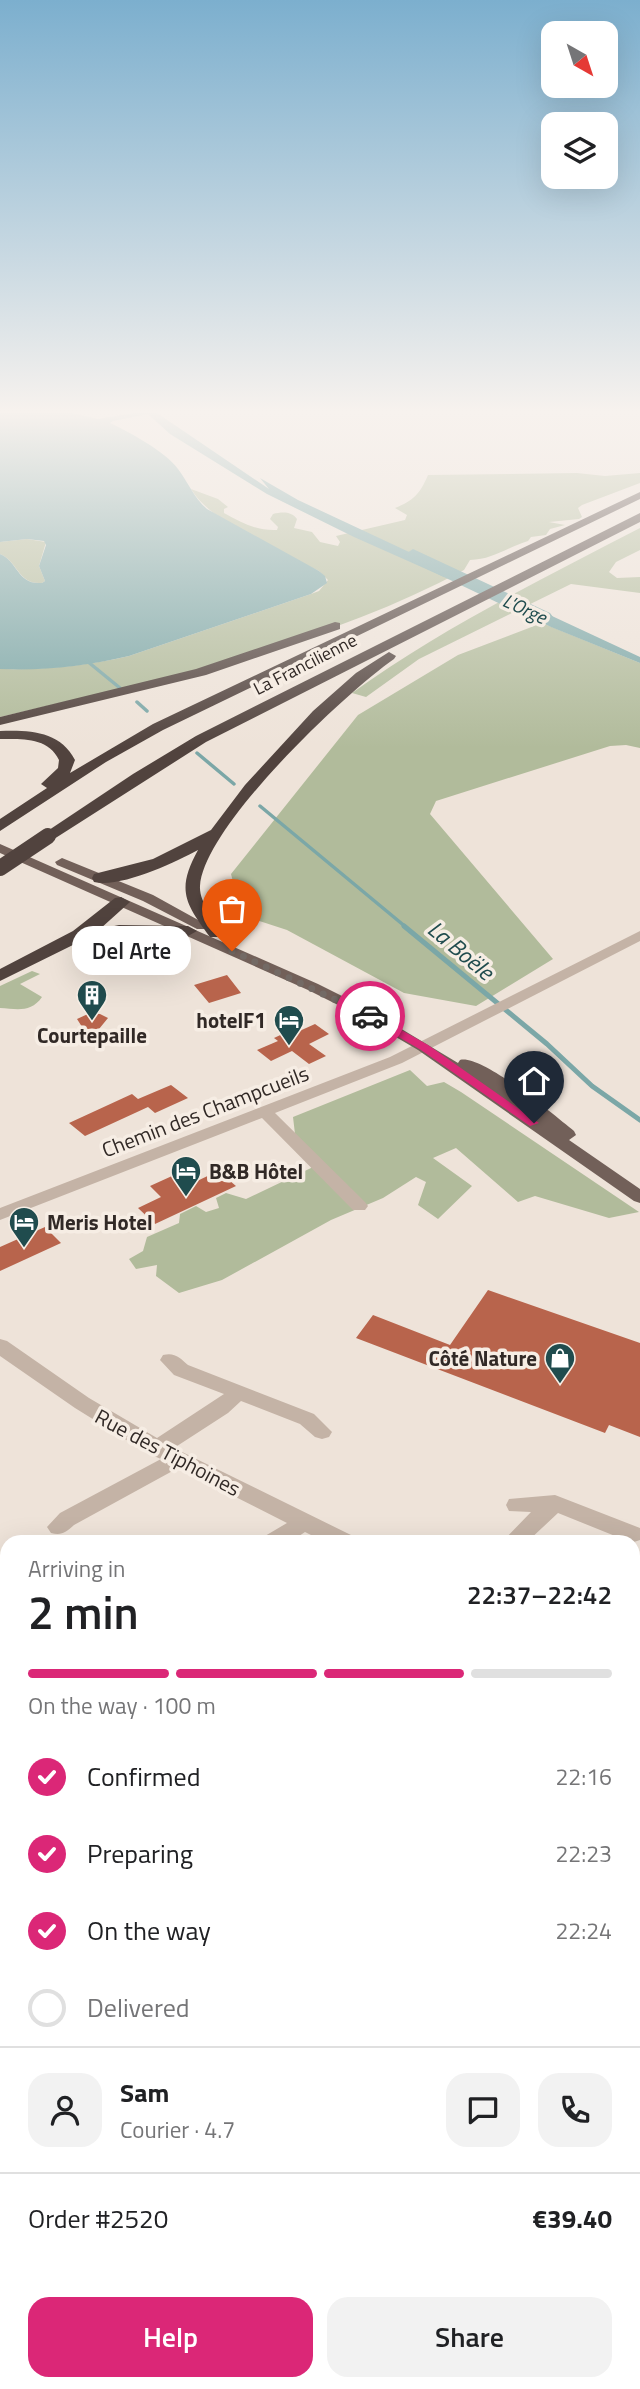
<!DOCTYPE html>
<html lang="en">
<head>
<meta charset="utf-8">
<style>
	body { margin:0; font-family:"Titillium Web",sans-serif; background:#f2f2f2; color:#202124; height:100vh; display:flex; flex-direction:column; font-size:26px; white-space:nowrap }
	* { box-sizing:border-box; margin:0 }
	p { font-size:23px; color:#757577 }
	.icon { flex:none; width:38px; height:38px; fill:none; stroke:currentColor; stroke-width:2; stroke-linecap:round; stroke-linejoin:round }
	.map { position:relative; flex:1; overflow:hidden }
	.panel { position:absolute; left:0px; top:1535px; width:640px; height:856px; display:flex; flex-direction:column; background:#fff; border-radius:21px 21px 0 0; box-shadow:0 7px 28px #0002 }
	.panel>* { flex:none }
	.needle { width:46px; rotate:141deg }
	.controls { position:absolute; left:541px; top:21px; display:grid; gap:14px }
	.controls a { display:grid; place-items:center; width:77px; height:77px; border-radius:14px; background:#fff; box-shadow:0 7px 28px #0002; font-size:35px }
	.pin { position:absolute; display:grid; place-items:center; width:60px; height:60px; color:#fff; margin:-72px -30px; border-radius:50% 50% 50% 0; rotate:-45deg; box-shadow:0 0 7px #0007 }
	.pin .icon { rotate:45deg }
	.courier { position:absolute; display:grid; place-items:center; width:70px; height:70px; margin:-35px; border:5px solid #db2777; border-radius:50%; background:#fff; color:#222; box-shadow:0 2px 9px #0007 }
	.bubble { position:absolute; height:49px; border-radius:21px; background:#fff; box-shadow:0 7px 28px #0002; font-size:23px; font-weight:600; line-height:49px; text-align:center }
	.summary em { font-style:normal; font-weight:600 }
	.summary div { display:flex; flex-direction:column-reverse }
	.summary { display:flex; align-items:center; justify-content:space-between; height:119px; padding:0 28px }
	h1 { font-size:46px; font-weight:600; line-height:52px }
	.bar { display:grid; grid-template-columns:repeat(4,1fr); gap:10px 7px; align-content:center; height:84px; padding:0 28px }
	.bar i { height:9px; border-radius:5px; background:#e0e0e0 }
	.bar .on { background:#db2777 }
	.bar p { grid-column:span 4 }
	.line { display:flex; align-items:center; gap:18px; padding:0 28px; border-top:2px solid #e0e0e0 }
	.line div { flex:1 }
	.round { display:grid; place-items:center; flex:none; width:74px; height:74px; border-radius:21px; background:#f2f2f2 }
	ol { padding:0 28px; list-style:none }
	li { display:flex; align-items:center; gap:21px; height:77px }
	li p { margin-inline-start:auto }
	li .icon { padding:7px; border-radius:50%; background:#db2777; color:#fff; stroke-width:4 }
	li:last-child { color:#757577 }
	li i { width:38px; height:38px; border:4px solid #e0e0e0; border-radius:50% }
	.cta { display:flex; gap:14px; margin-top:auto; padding:14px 28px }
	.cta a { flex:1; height:80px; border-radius:21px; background:#db2777; color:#fff; font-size:28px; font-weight:600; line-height:80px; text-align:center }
	.cta a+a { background:#f2f2f2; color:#202124 }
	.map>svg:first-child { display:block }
	.green { fill:#b1bb9b }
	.water { fill:#7ba7a7 }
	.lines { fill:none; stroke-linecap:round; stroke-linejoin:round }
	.stream-far1 { stroke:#7ba7a7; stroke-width:3.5 }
	.stream { stroke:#7ba7a7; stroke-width:5 }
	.river { fill:#7ba7a7; fill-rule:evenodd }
	.building { fill:#b8644c }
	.minor { fill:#c4b3a6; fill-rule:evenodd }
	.major { fill:#726059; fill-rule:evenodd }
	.highway { fill:#51433e; fill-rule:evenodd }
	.highway-bridge { stroke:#51433e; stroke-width:16 }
	.route { fill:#db2777 }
	.done { stroke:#736a65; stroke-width:7; stroke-dasharray:0 12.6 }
	.labels { text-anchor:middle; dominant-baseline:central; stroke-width:7; stroke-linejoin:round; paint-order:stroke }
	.far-street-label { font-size:18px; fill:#312926; stroke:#f6ede4 }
	.far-water-label { font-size:19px; font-style:italic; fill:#204c4e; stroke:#f6ede4 }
	.poi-label { font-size:21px; font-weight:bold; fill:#312926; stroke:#f6ede4; text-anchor:end }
	.street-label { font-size:21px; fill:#312926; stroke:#f6ede4 }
	.water-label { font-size:23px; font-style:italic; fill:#204c4e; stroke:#f6ede4 }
</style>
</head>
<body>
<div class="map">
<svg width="640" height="2389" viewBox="0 0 640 2389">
	<rect width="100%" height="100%" fill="#eee3d9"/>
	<!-- green -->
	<path class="green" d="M577,473L605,476L640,473V483L582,505L578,508L582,517L579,519L549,522L565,525L550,529L546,535L531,537L528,541C508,547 492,560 470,560L464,570C321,647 157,680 0,717V669C44,670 86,666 129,656L311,594L319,591L328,580L319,571C282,553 211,523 191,489L218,499L228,507L224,509V513C242,523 257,531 277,530L278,527L270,519L273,514C282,512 291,511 297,519L294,528L312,532L320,542L338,546L340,542L336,536L405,520L407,515L395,508C413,501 420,494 428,475Z
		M640,528V550L616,562L609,572L617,578L640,577V593L571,584L419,659L366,697L352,693C442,628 542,579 640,528Z
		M27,539L46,542L39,566L45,581L42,583C18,585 18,561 0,554V542Z
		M542,623L640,663V748L626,745L610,746L436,801L430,814L553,959L476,1006L404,993L287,930L253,919L238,901L231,874L358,715L458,655Z
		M32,971L40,974L20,984L42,997C31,1013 17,1009 0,1008V986Z
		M410,1070L427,1086L444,1082L461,1092L639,1212L609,1218L535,1196L518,1202L456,1148L433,1158L472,1186L438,1219L418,1205L426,1182L416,1177L383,1198L331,1220L222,1280L179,1293L156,1276L157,1265L136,1269L129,1259L143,1251L147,1237L179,1223L180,1214L196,1206L206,1212L219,1208L216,1198L226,1193L246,1199L311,1168L313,1163L295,1134L293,1117Z
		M640,2289V2389H342L343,2384H634V2290Z"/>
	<!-- water -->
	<path class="water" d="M0,413H72L98,419L134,413H157L269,489L260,478L298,500L454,573L444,577L354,537L267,494L170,434L148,414L113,421L110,423C129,432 165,451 178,469C188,482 194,498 207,509L319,571L325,576L327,583L311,594L129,656C86,666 44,671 0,669V554C18,561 17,585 42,583L45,581L39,566L46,545L44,541L27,539L0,542Z
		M509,596L640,657V663L551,627L497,601Z"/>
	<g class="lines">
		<!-- stream-far1 -->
		<path class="stream-far1" d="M87,661L120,688
			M137,702L147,711
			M197,753L234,784
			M260,806L407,928"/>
		<!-- stream -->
		<path class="stream" d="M404,926L547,1044L592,1086L640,1120"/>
		<!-- river -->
		<path class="river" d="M413,549L550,613L553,617L550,621H536L406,559L404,555Z"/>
	</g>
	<!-- building -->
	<path class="building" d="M227,975L241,993L209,1003L194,985Z
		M90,1013L100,1014L108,1018L99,1029L84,1030L77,1019Z
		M315,1024L329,1034L309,1044L326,1056L309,1064L292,1051L271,1061L257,1050L278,1041L274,1038L291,1030L295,1033Z
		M171,1085L188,1098L155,1113L148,1107L85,1136L69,1123L132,1094L138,1099Z
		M183,1171L195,1182L218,1171L236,1186L155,1224L138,1208L161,1197L150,1186Z
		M45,1227L61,1243L0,1271V1247Z
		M488,1290L640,1343V1437L609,1425L605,1433L356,1338L373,1315L450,1345Z"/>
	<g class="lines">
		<!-- minor -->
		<path class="minor" d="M640,931V941L402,1063L275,1113L365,1202L368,1206L365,1210H353L262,1118L0,1220V1208L390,1057Z
			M0,1339L7,1341L89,1398L157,1438L224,1394L174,1375L160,1360L163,1355C175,1352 180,1358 188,1365L314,1414L332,1432L329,1437L322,1439L315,1437L300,1424L241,1401L228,1413L174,1448L353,1536L356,1542H325L305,1532L290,1542H262L265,1536L287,1523L178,1468L74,1525C66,1532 62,1536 51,1533L47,1527L60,1513L161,1459L149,1454L75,1408L0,1356Z
			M555,1495L640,1528V1540L634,1542L625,1540L558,1513L527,1542H502L531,1512L509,1511L506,1505L509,1499Z
			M0,1655L7,1657V1682L0,1679Z
			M640,1657V1679L634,1682V1660Z
			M634,1691L640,1693V1715L634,1713Z
			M7,1806V1830L0,1833V1809Z
			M640,1873V1899L634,1902V1876Z
			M311,2384H341L340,2389H310Z"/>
		<!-- major -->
		<path class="major" d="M0,844L318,984L370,1010L458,1063L460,1060C482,1054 555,1116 574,1131L576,1135L569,1140L640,1189V1203L634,1201L418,1050L360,1016L308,990L0,853Z
			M62,858L153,895L209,926L207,929H197L143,901L57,865L55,862Z"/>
		<!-- highway -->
		<path class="highway" d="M640,492V499L163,730L106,762L0,831V819L47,788L41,784L58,768L59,760C48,737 22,739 0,739V731C30,730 60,731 75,760L70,773L153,724Z
			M640,513V522L206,742L54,839H42L40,836L133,774L196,736Z
			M335,622L340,623V629L206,675L0,725V717L196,669Z
			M389,652L396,656L394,659C345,693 204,826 200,886C199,903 215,920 225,933L222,937H210C185,903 176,890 198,850C174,863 121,888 94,882L92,878L94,874L153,859L211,830L245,785L313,711L356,673Z
			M121,897L130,902L100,929L119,925L188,926L197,931L188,936L119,935L79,942L0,981V969L73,931L115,898Z"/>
		<!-- highway-bridge -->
		<path class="highway-bridge" d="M0,868L48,836"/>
	</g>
	<!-- sky -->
	<linearGradient id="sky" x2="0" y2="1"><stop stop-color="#7cafce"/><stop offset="0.55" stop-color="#f7f2ee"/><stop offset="1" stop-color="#f7f2ee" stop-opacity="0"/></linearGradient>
	<rect width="640" height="748" fill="url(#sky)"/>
	<!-- route -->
	<path class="route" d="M366,1014H373L428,1045L539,1123L530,1126L421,1050L366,1018Z"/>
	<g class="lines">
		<!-- done -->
		<path class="done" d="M232,951L370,1016"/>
	</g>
	<!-- icons -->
	<defs>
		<g id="building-pin" transform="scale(1.575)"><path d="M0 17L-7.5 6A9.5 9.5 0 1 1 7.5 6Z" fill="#204c4e" stroke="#f6ede4"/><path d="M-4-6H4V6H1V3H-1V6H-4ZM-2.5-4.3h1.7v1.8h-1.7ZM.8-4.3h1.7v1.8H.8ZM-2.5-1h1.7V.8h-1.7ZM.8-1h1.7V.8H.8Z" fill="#fff"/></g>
		<g id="hotel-pin" transform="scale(1.575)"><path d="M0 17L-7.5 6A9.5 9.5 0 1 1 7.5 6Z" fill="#204c4e" stroke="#f6ede4"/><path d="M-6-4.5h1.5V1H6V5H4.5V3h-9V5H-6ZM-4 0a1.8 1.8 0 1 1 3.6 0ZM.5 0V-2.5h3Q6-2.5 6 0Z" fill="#fff"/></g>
		<g id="shop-pin" transform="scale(1.575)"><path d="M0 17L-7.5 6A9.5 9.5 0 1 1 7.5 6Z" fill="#204c4e" stroke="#f6ede4"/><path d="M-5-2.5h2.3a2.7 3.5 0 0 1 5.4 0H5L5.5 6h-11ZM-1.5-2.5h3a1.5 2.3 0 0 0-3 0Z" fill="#fff"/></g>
	</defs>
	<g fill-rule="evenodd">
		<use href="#building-pin" x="92" y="995"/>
		<use href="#hotel-pin" x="289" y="1020"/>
		<use href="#hotel-pin" x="186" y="1171"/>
		<use href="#hotel-pin" x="24" y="1222"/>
		<use href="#shop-pin" x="560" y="1358"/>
	</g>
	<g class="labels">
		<!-- far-street labels -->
		<g class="far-street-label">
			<text transform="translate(305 664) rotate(-27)">La Francilienne</text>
		</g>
		<!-- far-water labels -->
		<g class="far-water-label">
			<text transform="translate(525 608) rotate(25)">L'Orge</text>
		</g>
		<!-- poi labels -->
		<g class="poi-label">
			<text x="266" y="1020">hotelF1</text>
			<text x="92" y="1035" text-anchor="middle">Courtepaille</text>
			<text x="209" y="1171" text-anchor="start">B&amp;B Hôtel</text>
			<text x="47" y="1222" text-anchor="start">Meris Hotel</text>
			<text x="537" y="1358">Côté Nature</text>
		</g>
		<!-- street labels -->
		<g class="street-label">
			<text transform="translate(205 1111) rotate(-21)">Chemin des Champcueils</text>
			<text transform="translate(168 1452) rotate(28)">Rue des Tiphoines</text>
		</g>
		<!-- water labels -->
		<g class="water-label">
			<text transform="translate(461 950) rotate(40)">La Boële</text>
		</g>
	</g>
</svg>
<div class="controls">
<a><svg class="needle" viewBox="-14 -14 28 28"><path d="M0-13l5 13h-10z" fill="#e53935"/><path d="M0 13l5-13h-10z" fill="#757577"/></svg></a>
<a><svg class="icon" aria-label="layers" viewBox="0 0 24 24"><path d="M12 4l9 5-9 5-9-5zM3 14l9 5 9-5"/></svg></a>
</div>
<div class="pin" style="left:232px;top:951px;background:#ea580c"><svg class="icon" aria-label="bag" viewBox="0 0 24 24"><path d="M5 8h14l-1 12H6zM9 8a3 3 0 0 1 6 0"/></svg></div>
<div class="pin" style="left:534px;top:1123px;background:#1f2937"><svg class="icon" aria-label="home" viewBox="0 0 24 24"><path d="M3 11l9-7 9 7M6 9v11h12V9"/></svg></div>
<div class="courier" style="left:370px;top:1016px"><svg class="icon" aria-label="car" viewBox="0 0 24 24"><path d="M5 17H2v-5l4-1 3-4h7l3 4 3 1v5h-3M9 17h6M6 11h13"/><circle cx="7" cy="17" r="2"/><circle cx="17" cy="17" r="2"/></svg></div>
<div class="bubble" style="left:72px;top:926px;width:119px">Del Arte</div>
<section class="panel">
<div class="summary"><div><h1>2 min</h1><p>Arriving in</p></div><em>22:37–22:42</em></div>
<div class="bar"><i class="on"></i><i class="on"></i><i class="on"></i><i></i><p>On the way · 100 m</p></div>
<ol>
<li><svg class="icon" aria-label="check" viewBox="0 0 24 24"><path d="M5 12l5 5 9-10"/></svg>Confirmed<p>22:16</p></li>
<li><svg class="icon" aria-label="check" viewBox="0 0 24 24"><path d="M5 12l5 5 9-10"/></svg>Preparing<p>22:23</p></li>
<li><svg class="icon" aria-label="check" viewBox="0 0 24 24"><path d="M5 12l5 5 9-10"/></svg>On the way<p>22:24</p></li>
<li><i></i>Delivered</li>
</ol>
<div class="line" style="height:126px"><a class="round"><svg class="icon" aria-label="person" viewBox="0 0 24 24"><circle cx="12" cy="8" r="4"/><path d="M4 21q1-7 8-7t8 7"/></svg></a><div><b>Sam</b><p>Courier · 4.7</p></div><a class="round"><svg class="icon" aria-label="chat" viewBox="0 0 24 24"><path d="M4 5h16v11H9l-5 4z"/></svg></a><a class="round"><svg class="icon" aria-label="phone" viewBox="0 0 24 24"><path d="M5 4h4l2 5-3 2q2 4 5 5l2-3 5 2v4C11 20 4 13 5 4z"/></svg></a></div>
<div class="line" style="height:91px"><div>Order #2520</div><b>€39.40</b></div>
<div class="cta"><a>Help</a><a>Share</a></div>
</section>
</div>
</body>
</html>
